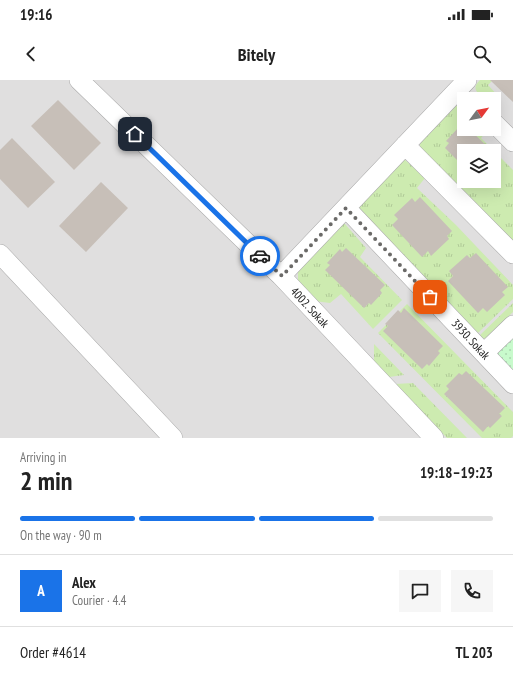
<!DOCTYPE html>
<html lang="en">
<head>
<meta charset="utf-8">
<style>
	body { margin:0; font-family:"PT Sans Narrow",sans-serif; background:#f6f6f6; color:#222; height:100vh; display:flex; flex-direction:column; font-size:15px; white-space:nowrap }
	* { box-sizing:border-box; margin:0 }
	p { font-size:13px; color:#767676 }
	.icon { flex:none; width:22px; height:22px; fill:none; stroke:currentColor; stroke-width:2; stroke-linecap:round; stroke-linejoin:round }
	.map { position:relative; height:358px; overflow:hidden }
	.sheet { display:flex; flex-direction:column; background:#fff; flex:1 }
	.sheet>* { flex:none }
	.needle { width:26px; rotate:58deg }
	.fabs { position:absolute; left:457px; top:12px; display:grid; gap:8px }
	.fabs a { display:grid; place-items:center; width:44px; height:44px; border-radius:0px; background:#fff; box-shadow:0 4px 16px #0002; font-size:20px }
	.pin { position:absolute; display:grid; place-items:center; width:34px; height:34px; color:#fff; margin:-17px; border-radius:8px; box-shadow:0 2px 6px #0006 }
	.courier { position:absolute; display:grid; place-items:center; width:40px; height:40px; margin:-20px; border:3px solid #1a73e8; border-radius:50%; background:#fff; color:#222; box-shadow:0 1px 5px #0007 }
	.summary em { font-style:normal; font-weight:800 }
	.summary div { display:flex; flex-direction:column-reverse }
	.summary { display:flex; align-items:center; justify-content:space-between; height:68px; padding:0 20px }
	h1 { font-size:26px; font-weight:800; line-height:30px }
	.bar { display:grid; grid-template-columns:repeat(4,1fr); gap:6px 4px; align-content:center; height:48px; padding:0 20px }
	.bar i { height:5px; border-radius:3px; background:#e0e0e0 }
	.bar .current { background:#1a73e8 }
	.bar p { grid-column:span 4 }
	.line { display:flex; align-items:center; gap:10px; padding:0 20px; border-top:1px solid #e0e0e0 }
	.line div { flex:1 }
	.round { display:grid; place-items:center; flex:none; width:42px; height:42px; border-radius:0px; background:#f6f6f6 }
	.status { display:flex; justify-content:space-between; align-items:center; height:28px; padding:0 20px; background:#fff; direction:ltr }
	.status svg { height:11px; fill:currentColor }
	header { display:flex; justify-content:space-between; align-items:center; height:52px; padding:0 20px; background:#fff; font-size:18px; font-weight:800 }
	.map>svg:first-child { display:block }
	.residential { fill:#e0dfdf; fill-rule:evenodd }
	.grass { fill:url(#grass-tufts); fill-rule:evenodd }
	.park { fill:url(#park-dots) }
	.building { fill:#c7bfb8 }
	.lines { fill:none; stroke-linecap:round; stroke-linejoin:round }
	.minor-casing { stroke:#a9a9a9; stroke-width:20 }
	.minor { stroke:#fff; stroke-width:19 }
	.done { stroke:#6b6a68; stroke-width:4; stroke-dasharray:0 7.2 }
	.route { stroke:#1a73e8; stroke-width:5 }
	.labels { text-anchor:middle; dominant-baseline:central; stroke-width:3.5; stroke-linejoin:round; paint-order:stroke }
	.street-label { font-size:12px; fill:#222; stroke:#fff }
</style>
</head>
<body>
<div class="status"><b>19:16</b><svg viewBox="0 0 49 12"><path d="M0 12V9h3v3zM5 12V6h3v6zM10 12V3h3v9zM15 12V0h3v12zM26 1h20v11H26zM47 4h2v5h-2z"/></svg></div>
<header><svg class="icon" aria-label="back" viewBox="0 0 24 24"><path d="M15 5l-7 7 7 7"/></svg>Bitely<svg class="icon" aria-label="search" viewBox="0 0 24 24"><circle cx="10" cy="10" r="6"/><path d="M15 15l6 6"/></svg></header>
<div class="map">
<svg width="513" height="358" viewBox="0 0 513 358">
	<defs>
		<pattern id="grass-tufts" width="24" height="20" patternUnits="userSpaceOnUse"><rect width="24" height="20" fill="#cdebb0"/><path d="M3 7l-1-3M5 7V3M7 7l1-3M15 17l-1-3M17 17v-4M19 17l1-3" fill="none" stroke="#b0c997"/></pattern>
		<pattern id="park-dots" width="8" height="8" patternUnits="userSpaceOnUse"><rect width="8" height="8" fill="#c8facc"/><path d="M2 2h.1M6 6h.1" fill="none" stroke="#acd6af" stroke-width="1.8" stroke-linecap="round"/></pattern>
	</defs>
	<rect width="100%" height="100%" fill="#f2efe9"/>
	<!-- residential -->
	<path class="residential" d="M0,0H513V358H0ZM464,19H494V49H464ZM464,71H494V101H464Z"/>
	<!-- grass -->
	<path class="grass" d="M480,0H493L488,5L499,17L494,20V19H484C477,12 471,9 480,0Z
		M458,25H463L464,27V49H487L488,50L481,58L513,90V163L420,68V63L455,27ZM464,71H494V101H464Z
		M404,79L425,98L417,108L456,145L513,205V219L477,254L358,128Z
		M341,144H345L366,168L360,177L402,220L373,249L341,214L330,223L314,221L298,202V189Z
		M513,223V232L486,258L482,259L479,256Z
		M407,224L513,332V356L511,358H482L378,253Z
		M374,264L404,295L389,297L374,281Z
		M413,303L467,358H447L395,304Z"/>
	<!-- park -->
	<path class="park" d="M513,257V290L497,274V272Z"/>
	<!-- building -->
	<path class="building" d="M490,0H513V22Z
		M58,20L101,63L74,90L31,46Z
		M459,47L462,50L464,48V49H469L492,71H464V87L445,68L449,63L446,61Z
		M12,58L55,102L28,128L0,99V70Z
		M101,102L128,128L86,172L59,146Z
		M420,117L452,151L447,156L449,159L431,176L428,171L422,177L392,145L398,139L394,135L412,118L415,122Z
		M346,168L385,205L380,210L382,213L371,225L369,223L364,228L325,190L330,185L327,183L340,169L342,172Z
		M476,173L508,207L502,212L505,215L487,232L483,228L478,233L448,201L453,196L449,191L467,175L470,178Z
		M404,228L443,266L438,271L440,273L429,286L427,284L422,289L383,251L388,246L385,244L398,230L401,233Z
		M466,291L505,328L499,334L502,336L490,348L488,346L483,352L444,314L449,309L446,306L459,293L462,295Z"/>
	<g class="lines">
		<!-- minor casing -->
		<g class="minor-casing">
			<path id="minor" d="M79,0L281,196L434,358
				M494,43L513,62
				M405,65L513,174
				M346,128L513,304
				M0,174L173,358
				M281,196L467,0
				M484,273L513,245"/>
		</g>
		<!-- minor -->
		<use href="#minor" class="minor"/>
	</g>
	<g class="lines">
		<!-- done -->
		<path class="done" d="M260,176L282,196L346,128L430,217"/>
		<!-- route -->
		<path class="route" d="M135,54L260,176"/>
	</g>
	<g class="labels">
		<!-- street labels -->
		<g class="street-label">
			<text transform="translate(310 227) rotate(47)">4002. Sokak</text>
			<text transform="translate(471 259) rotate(47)">3930. Sokak</text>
		</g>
	</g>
</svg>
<div class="fabs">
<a><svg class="needle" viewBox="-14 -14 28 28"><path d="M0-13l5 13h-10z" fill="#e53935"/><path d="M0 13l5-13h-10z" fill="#767676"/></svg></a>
<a><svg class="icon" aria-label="layers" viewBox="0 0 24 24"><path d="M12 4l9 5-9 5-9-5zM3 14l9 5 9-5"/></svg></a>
</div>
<div class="pin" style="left:430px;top:217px;background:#ea580c"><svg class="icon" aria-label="bag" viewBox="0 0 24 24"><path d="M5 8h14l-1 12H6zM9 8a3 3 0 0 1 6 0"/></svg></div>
<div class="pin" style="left:135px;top:54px;background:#1f2937"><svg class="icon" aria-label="home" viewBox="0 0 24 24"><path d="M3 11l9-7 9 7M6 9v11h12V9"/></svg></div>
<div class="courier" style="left:260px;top:176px"><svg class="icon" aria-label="car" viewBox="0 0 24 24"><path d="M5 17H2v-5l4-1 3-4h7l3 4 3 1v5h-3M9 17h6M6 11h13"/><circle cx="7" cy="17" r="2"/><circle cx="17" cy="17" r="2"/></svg></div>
</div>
<section class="sheet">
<div class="summary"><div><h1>2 min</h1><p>Arriving in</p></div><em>19:18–19:23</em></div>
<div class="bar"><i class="current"></i><i class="current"></i><i class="current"></i><i></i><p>On the way · 90 m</p></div>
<div class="line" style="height:72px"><b class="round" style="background:#1a73e8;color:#fff">A</b><div><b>Alex</b><p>Courier · 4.4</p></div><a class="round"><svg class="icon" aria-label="chat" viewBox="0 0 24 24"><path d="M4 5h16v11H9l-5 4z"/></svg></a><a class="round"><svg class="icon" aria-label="phone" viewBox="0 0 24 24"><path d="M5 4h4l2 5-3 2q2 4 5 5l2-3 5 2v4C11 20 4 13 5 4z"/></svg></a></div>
<div class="line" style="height:52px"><div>Order #4614</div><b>TL 203</b></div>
</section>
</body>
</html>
